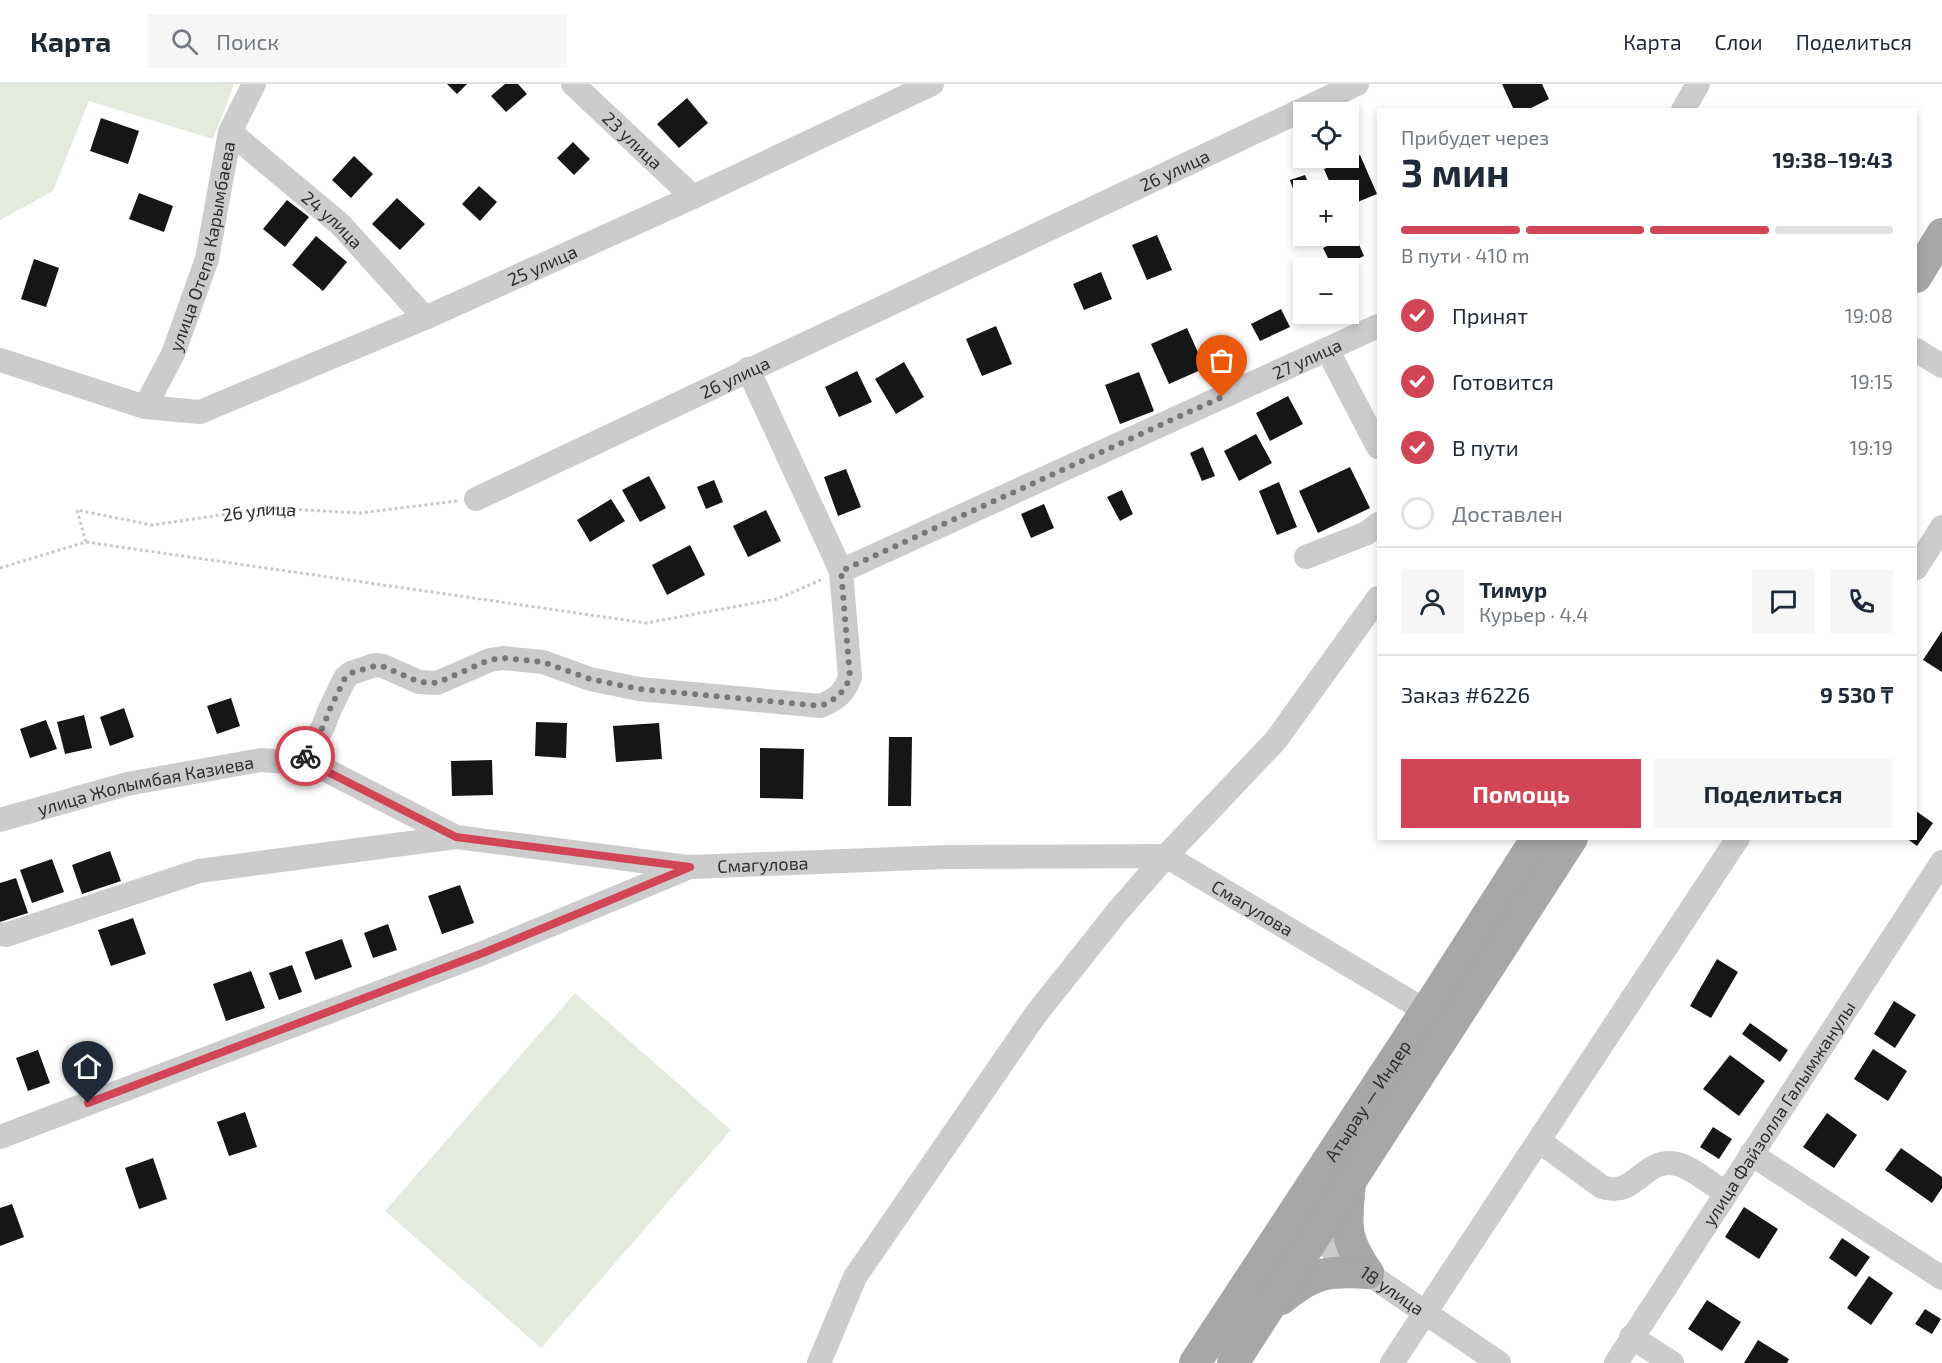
<!DOCTYPE html>
<html lang="ru">
<head>
<meta charset="utf-8">
<style>
	body { margin:0; font-family:"Exo 2",sans-serif; background:#f6f6f7; color:#1f2937; height:100vh; display:flex; flex-direction:column; font-size:22px; white-space:nowrap }
	* { box-sizing:border-box; margin:0 }
	p { font-size:20px; color:#747a83 }
	.icon { flex:none; width:33px; height:33px; fill:none; stroke:currentColor; stroke-width:2; stroke-linecap:round; stroke-linejoin:round }
	.map { position:relative; flex:1; overflow:hidden }
	.drawer { position:absolute; left:1377px; top:24px; width:540px; height:732px; display:flex; flex-direction:column; background:#fff; border-radius:0px; box-shadow:0 3px 9px #0003 }
	.drawer>* { flex:none }
	.controls { position:absolute; left:1293px; top:18px; display:grid; gap:12px }
	.controls a { display:grid; place-items:center; width:66px; height:66px; border-radius:0px; background:#fff; box-shadow:0 3px 9px #0003; font-size:30px }
	.pin { position:absolute; display:grid; place-items:center; width:51px; height:51px; color:#fff; margin:-62px -26px; border-radius:50% 50% 50% 0; rotate:-45deg; box-shadow:0 0 6px #0007 }
	.pin .icon { rotate:45deg }
	.courier { position:absolute; display:grid; place-items:center; width:60px; height:60px; margin:-30px; border:4px solid #d14557; border-radius:50%; background:#fff; color:#222; box-shadow:0 2px 8px #0007 }
	.head em { font-style:normal; font-weight:700 }
	.head div { display:flex; flex-direction:column-reverse }
	.head { display:flex; align-items:center; justify-content:space-between; height:102px; padding:0 24px }
	h1 { font-size:39px; font-weight:700; line-height:45px }
	.bar { display:grid; grid-template-columns:repeat(4,1fr); gap:9px 6px; align-content:center; height:72px; padding:0 24px }
	.bar i { height:8px; border-radius:4px; background:#e0e1e3 }
	.bar .selected { background:#d14557 }
	.bar p { grid-column:span 4 }
	.line { display:flex; align-items:center; gap:15px; padding:0 24px; border-top:2px solid #e0e1e3 }
	.line div { flex:1 }
	.round { display:grid; place-items:center; flex:none; width:63px; height:63px; border-radius:0px; background:#f6f6f7 }
	ol { padding:0 24px; list-style:none }
	li { display:flex; align-items:center; gap:18px; height:66px }
	li p { margin-inline-start:auto }
	li .icon { padding:6px; border-radius:50%; background:#d14557; color:#fff; stroke-width:4 }
	li:last-child { color:#747a83 }
	li i { width:33px; height:33px; border:3px solid #e0e1e3; border-radius:50% }
	.button { display:flex; gap:12px; margin-top:auto; padding:12px 24px }
	.button a { flex:1; height:69px; border-radius:0px; background:#d14557; color:#fff; font-size:24px; font-weight:700; line-height:69px; text-align:center }
	.button a+a { background:#f6f6f7; color:#1f2937 }
	header { display:flex; align-items:center; gap:36px; box-sizing:border-box; height:84px; padding:0 30px; background:#fff; border-bottom:2px solid #e0e1e3 }
	header strong { font-size:28px }
	nav { display:flex; gap:33px; margin-inline-start:auto; font-size:21px }
	.search { width:420px; height:54px; background:#f6f6f7; display:flex; align-items:center; gap:15px; box-sizing:border-box; padding:0 21px; border-radius:0px; color:#747a83; font-size:22px }
	.map>svg:first-child { display:block }
	.green { fill:#e5eade }
	.building { fill:#161616 }
	.lines { fill:none; stroke-linecap:round; stroke-linejoin:round }
	.path { stroke:#c9c9c9; stroke-width:3; stroke-dasharray:3 3; stroke-linecap:butt }
	.minor { stroke:#ccc; stroke-width:24 }
	.major { stroke:#a7a7a7; stroke-width:32 }
	.done { stroke:#787878; stroke-width:6; stroke-dasharray:0 10.8 }
	.route { stroke:#d14557; stroke-width:8 }
	.labels { text-anchor:middle; dominant-baseline:central; stroke-width:6; stroke-linejoin:round; paint-order:stroke }
	.street-label { font-size:18px; fill:#2f2f2f; stroke:#fff }
</style>
</head>
<body>
<header>
<strong>Карта</strong>
<div class="search"><svg class="icon" aria-label="search" viewBox="0 0 24 24"><circle cx="10" cy="10" r="6"/><path d="M15 15l6 6"/></svg>Поиск</div>
<nav><a>Карта</a><a>Слои</a><a>Поделиться</a></nav>
</header>
<div class="map">
<svg width="1942" height="1279" viewBox="0 0 1942 1279">
	<rect width="100%" height="100%" fill="#fff"/>
	<!-- green -->
	<path class="green" d="M0,0H234L213,55L89,17L53,107L0,136Z
		M575,909L731,1046L541,1264L385,1127Z"/>
	<!-- building -->
	<path class="building" d="M447,0H467L457,10Z
		M505,0H518L527,10L506,28L491,12Z
		M1502,0H1542L1549,15L1527,26H1514Z
		M687,14L708,39L679,64L657,40Z
		M101,34L139,47L128,80L90,67Z
		M573,58L590,75L574,91L557,74Z
		M1360,71L1377,110L1348,122V106H1333L1324,85Z
		M354,72L373,90L351,114L332,96Z
		M1305,91L1311,106H1304V123L1300,125L1290,96Z
		M479,102L497,118L480,137L462,120Z
		M139,109L173,122L164,148L129,135Z
		M397,114L425,140L400,166L372,140Z
		M287,116L309,133L285,163L263,145Z
		M1354,149L1364,172L1338,184H1333L1323,164Z
		M1157,151L1172,186L1147,196L1132,161Z
		M316,152L347,178L323,207L292,181Z
		M34,175L59,184L46,223L21,215Z
		M1101,188L1112,215L1084,226L1073,200Z
		M1281,225L1290,243L1260,257L1251,240Z
		M996,242L1012,280L982,292L966,255Z
		M1187,244L1205,284L1169,300L1151,260Z
		M904,278L924,313L896,330L875,295Z
		M857,287L872,318L839,333L825,303Z
		M1139,288L1154,327L1120,340L1105,301Z
		M1288,312L1303,340L1270,357L1256,329Z
		M1256,350L1272,379L1239,397L1224,367Z
		M1203,363L1215,392L1202,397L1190,369Z
		M1350,383L1370,424L1318,449L1299,407Z
		M846,385L861,423L838,432L824,393Z
		M649,392L666,424L640,438L622,406Z
		M714,396L723,418L706,425L697,403Z
		M1279,398L1297,443L1277,451L1259,407Z
		M1122,406L1133,430L1120,437L1107,413Z
		M611,415L625,437L590,458L577,436Z
		M1044,420L1054,444L1031,454L1021,430Z
		M766,426L781,457L748,473L733,442Z
		M690,461L705,491L667,511L652,481Z
		M1942,547V588L1923,576Z
		M231,614L240,642L217,650L207,622Z
		M124,624L134,653L110,662L100,633Z
		M84,631L92,664L65,670L57,638Z
		M46,636L57,665L30,674L20,645Z
		M536,638L567,639L566,674L535,672Z
		M659,639L662,675L616,678L613,642Z
		M889,653H912L911,722H888Z
		M760,664L804,665L803,715L760,714Z
		M492,676L493,711L452,712L451,677Z
		M1916,727L1933,739L1917,762L1906,754H1916Z
		M110,767L121,797L82,810L72,781Z
		M52,775L64,808L32,819L20,786Z
		M16,794L28,829L0,838V799Z
		M460,801L474,839L442,850L428,812Z
		M133,834L146,870L111,882L98,846Z
		M388,840L397,866L373,874L364,849Z
		M342,855L352,883L315,896L305,868Z
		M1717,875L1738,888L1711,934L1690,922Z
		M292,881L302,908L279,916L269,889Z
		M251,887L265,924L226,937L213,900Z
		M1894,917L1916,931L1895,964L1874,950Z
		M1750,939L1788,966L1780,978L1742,950Z
		M1873,965L1907,987L1888,1017L1854,995Z
		M38,966L50,999L28,1007L16,974Z
		M1730,971L1765,997L1739,1032L1703,1005Z
		M245,1028L257,1063L229,1072L217,1038Z
		M1827,1029L1857,1051L1834,1084L1803,1063Z
		M1713,1043L1732,1055L1719,1075L1700,1063Z
		M1901,1064L1942,1093V1104L1932,1119L1885,1086Z
		M153,1074L167,1115L139,1125L125,1084Z
		M12,1120L24,1153L0,1162V1124Z
		M1744,1123L1778,1145L1759,1175L1725,1153Z
		M1842,1154L1870,1173L1856,1193L1829,1174Z
		M1869,1192L1893,1209L1871,1241L1847,1224Z
		M1707,1216L1741,1238L1722,1267L1688,1245Z
		M1925,1225L1941,1235L1932,1250L1915,1240Z
		M1758,1256L1789,1275L1787,1279H1744Z"/>
	<g class="lines">
		<!-- path -->
		<g class="path">
			<path id="s1" d="M86,458L77,426L152,441L269,424L360,429L457,417"/>
			<path d="M0,484L86,458L646,539L777,515L823,495"/>
		</g>
		<!-- minor -->
		<g class="minor">
			<path id="s2" d="M573,0L693,113"/>
			<path d="M1683,26L1698,0"/>
			<path id="s3" d="M230,48L340,140L425,234"/>
			<path d="M1327,265L1378,363"/>
			<path d="M1916,266L1942,282"/>
			<path id="s4" d="M0,276L145,323L200,328L425,234L693,113L932,0"/>
			<path id="s5" d="M145,323L173,270L207,175L230,48L254,0"/>
			<path id="s6" d="M476,415L1357,0"/>
			<path d="M1306,473L1367,449L1378,440"/>
			<path d="M1916,484L1942,443"/>
			<path id="s7" d="M841,487L1378,242"/>
			<path d="M300,679L323,643L330,625L345,594L351,589L375,581L383,582L419,598L437,599L490,576L503,574L543,578L590,595L639,605L821,622C836,615 844,610 850,593L841,487L748,285"/>
			<path id="s8" d="M0,736L127,700L261,676L300,679L324,685L456,753"/>
			<path d="M0,850L6,851L199,787L456,753L688,783"/>
			<path id="s9" d="M0,1053L483,869L690,783L945,773L1166,772L1426,927"/>
			<path d="M1539,1057L1602,1103C1636,1115 1643,1072 1677,1080C1691,1083 1713,1101 1725,1109"/>
			<path d="M1751,1070L1942,1194"/>
			<path id="s10" d="M1300,1143L1499,1279"/>
			<path d="M1631,1253L1672,1279"/>
			<path d="M819,1279L855,1193L1036,930L1118,827L1166,772L1276,656L1378,514"/>
			<path d="M1392,1279L1738,754"/>
			<path id="s11" d="M1616,1279L1942,778"/>
		</g>
		<!-- major -->
		<g class="major">
			<path d="M1916,193L1942,150"/>
			<path d="M1350,1099C1346,1142 1343,1153 1368,1189"/>
			<path d="M1281,1215C1313,1189 1327,1186 1368,1189"/>
			<path id="s12" d="M1195,1279L1426,927L1537,754"/>
			<path d="M1233,1279L1572,754"/>
		</g>
	</g>
	<g class="lines">
		<!-- done -->
		<path class="done" d="M305,672L323,643L330,625L345,594L351,589L375,582H382L419,598L437,599L489,576L503,574L543,578L590,595L639,605L821,622C836,615 844,609 850,593L841,487L1222,313"/>
		<!-- route -->
		<path class="route" d="M88,1019L483,869L690,783L456,753L324,686L300,679L305,672"/>
	</g>
	<g class="labels">
		<!-- street labels -->
		<g class="street-label">
			<text stroke="none"><textPath href="#s2" startOffset="82">23 улица</textPath></text>
			<text stroke="none"><textPath href="#s6" startOffset="772">26 улица</textPath></text>
			<text stroke="none"><textPath href="#s3" startOffset="135">24 улица</textPath></text>
			<text stroke="none"><textPath href="#s5" startOffset="172">улица Отепа Карымбаева</textPath></text>
			<text stroke="none"><textPath href="#s4" startOffset="580">25 улица</textPath></text>
			<text stroke="none"><textPath href="#s7" startOffset="512">27 улица</textPath></text>
			<text stroke="none"><textPath href="#s6" startOffset="286">26 улица</textPath></text>
			<text stroke="none"><textPath href="#s1" startOffset="218">26 улица</textPath></text>
			<text stroke="none"><textPath href="#s8" startOffset="150">улица Жолымбая Казиева</textPath></text>
			<text stroke="none"><textPath href="#s9" startOffset="814">Смагулова</textPath></text>
			<text stroke="none"><textPath href="#s9" startOffset="1318">Смагулова</textPath></text>
			<text stroke="none"><textPath href="#s12" startOffset="314">Атырау — Индер</textPath></text>
			<text stroke="none"><textPath href="#s11" startOffset="298">улица Файзолла Галымжанулы</textPath></text>
			<text stroke="none"><textPath href="#s10" startOffset="112">18 улица</textPath></text>
		</g>
	</g>
</svg>
<div class="controls">
<a><svg class="icon" aria-label="locate" viewBox="0 0 24 24"><circle cx="12" cy="12" r="6"/><path d="M12 2v4M12 18v4M2 12h4M18 12h4"/></svg></a>
<a>+</a>
<a>−</a>
</div>
<div class="pin" style="left:1222px;top:313px;background:#ea580c"><svg class="icon" aria-label="bag" viewBox="0 0 24 24"><path d="M5 8h14l-1 12H6zM9 8a3 3 0 0 1 6 0"/></svg></div>
<div class="pin" style="left:88px;top:1019px;background:#1f2937"><svg class="icon" aria-label="home" viewBox="0 0 24 24"><path d="M3 11l9-7 9 7M6 9v11h12V9"/></svg></div>
<div class="courier" style="left:305px;top:672px"><svg class="icon" aria-label="bike" viewBox="0 0 24 24"><circle cx="6" cy="16" r="4"/><circle cx="18" cy="16" r="4"/><path d="M6 16l4-8h5l3 8M10 8l3 8H6M13 5h3"/></svg></div>
<section class="drawer">
<div class="head"><div><h1>3 мин</h1><p>Прибудет через</p></div><em>19:38–19:43</em></div>
<div class="bar"><i class="selected"></i><i class="selected"></i><i class="selected"></i><i></i><p>В пути · 410 m</p></div>
<ol>
<li><svg class="icon" aria-label="check" viewBox="0 0 24 24"><path d="M5 12l5 5 9-10"/></svg>Принят<p>19:08</p></li>
<li><svg class="icon" aria-label="check" viewBox="0 0 24 24"><path d="M5 12l5 5 9-10"/></svg>Готовится<p>19:15</p></li>
<li><svg class="icon" aria-label="check" viewBox="0 0 24 24"><path d="M5 12l5 5 9-10"/></svg>В пути<p>19:19</p></li>
<li><i></i>Доставлен</li>
</ol>
<div class="line" style="height:108px"><a class="round"><svg class="icon" aria-label="person" viewBox="0 0 24 24"><circle cx="12" cy="8" r="4"/><path d="M4 21q1-7 8-7t8 7"/></svg></a><div><b>Тимур</b><p>Курьер · 4.4</p></div><a class="round"><svg class="icon" aria-label="chat" viewBox="0 0 24 24"><path d="M4 5h16v11H9l-5 4z"/></svg></a><a class="round"><svg class="icon" aria-label="phone" viewBox="0 0 24 24"><path d="M5 4h4l2 5-3 2q2 4 5 5l2-3 5 2v4C11 20 4 13 5 4z"/></svg></a></div>
<div class="line" style="height:78px"><div>Заказ #6226</div><b>9 530 ₸</b></div>
<div class="button"><a>Помощь</a><a>Поделиться</a></div>
</section>
</div>
</body>
</html>
